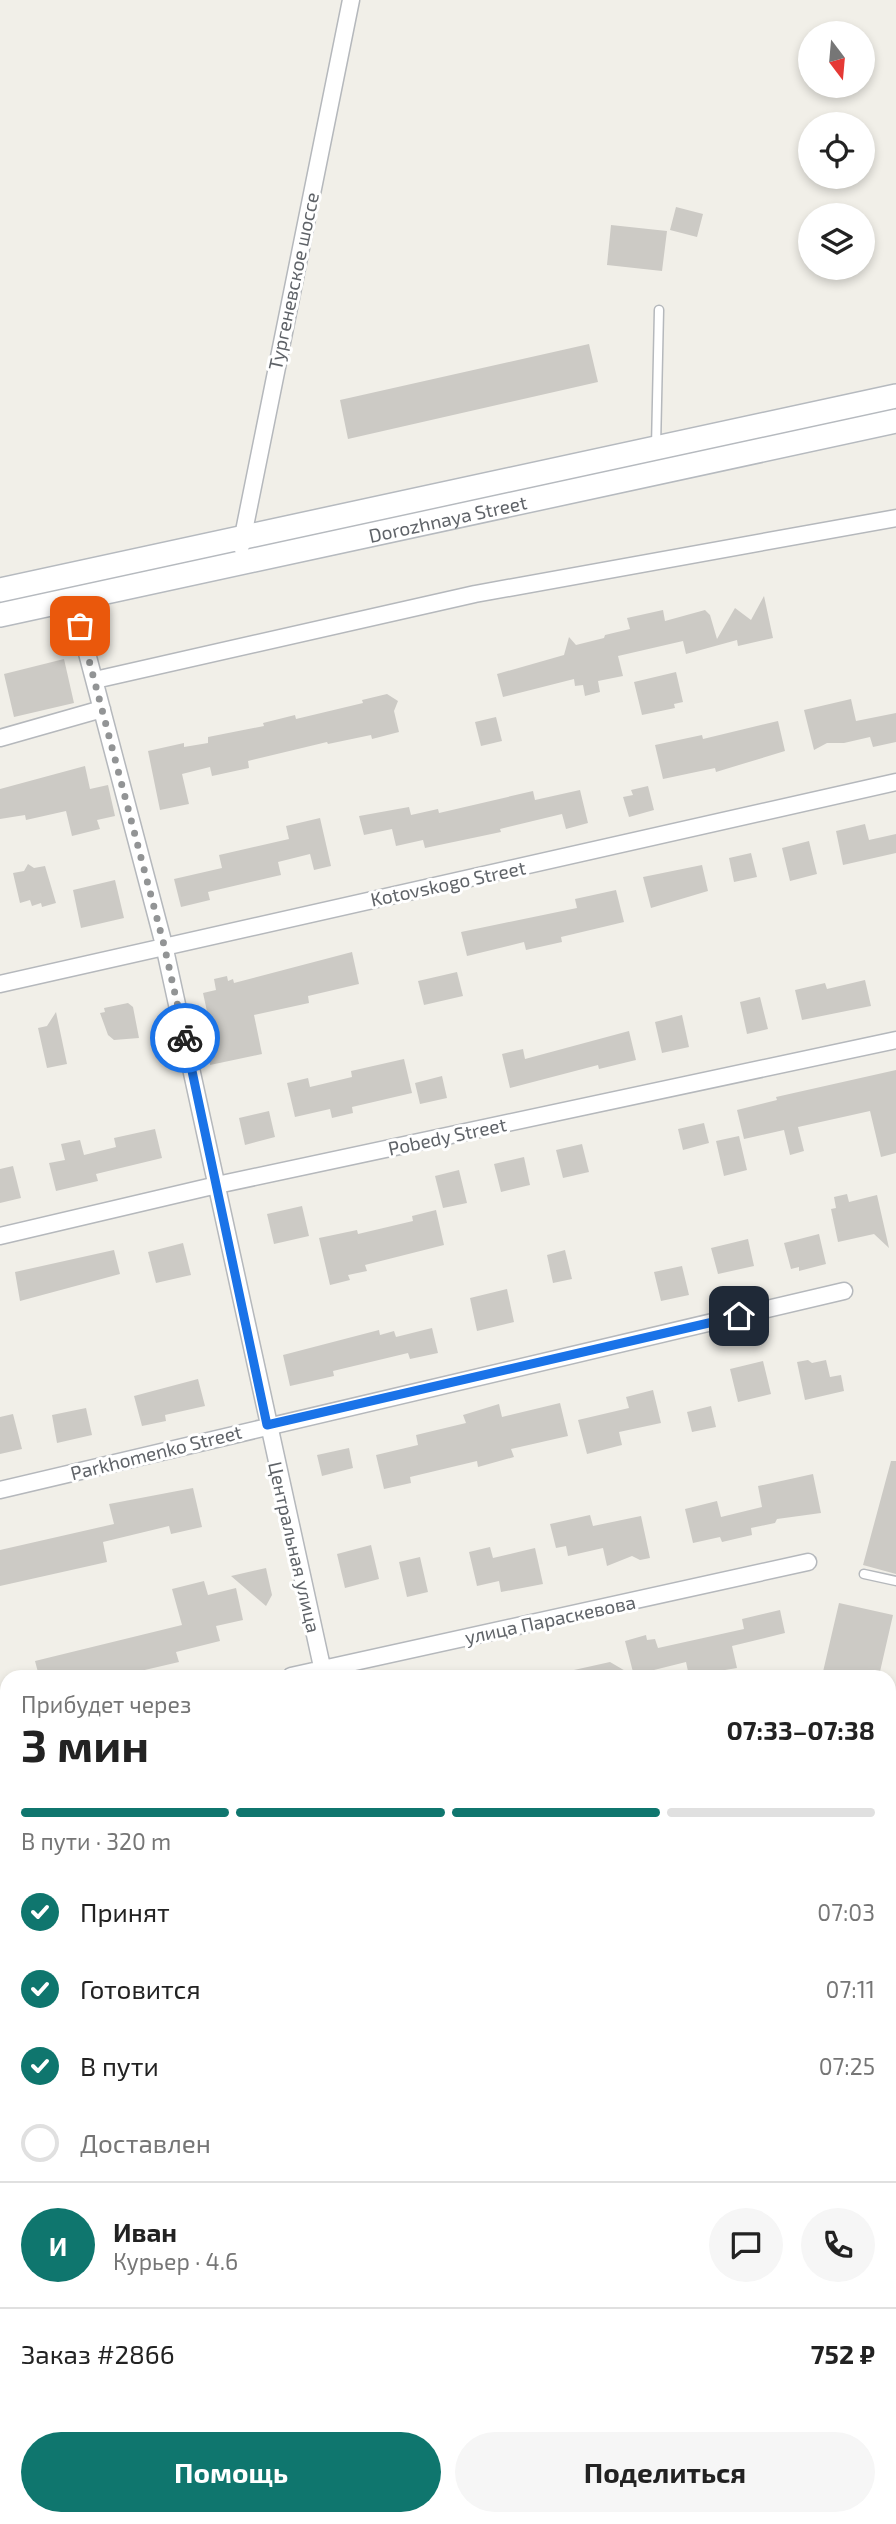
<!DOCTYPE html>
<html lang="ru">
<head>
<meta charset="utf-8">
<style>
	body { margin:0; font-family:"Exo 2",sans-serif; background:#f6f6f6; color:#222; height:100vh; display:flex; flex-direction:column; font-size:26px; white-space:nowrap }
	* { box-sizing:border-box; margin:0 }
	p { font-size:23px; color:#767676 }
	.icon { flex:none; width:38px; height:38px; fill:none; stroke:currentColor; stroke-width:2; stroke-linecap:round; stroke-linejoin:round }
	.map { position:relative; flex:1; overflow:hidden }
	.sheet { position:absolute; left:0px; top:1670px; width:896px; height:856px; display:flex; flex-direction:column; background:#fff; border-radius:21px 21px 0 0; box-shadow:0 4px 10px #0003 }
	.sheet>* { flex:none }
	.needle { width:46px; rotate:164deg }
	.buttons { position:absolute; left:798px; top:21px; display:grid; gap:14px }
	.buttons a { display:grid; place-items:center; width:77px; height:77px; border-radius:50%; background:#fff; box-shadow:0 4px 10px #0003; font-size:35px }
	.pin { position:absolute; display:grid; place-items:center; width:60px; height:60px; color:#fff; margin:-30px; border-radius:14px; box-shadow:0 4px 10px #0006 }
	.courier { position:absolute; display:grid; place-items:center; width:70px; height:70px; margin:-35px; border:5px solid #1a73e8; border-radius:50%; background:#fff; color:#222; box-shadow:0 2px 9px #0007 }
	.summary em { font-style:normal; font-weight:700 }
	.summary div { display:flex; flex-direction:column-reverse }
	.summary { display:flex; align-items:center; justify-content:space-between; height:119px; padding:0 21px }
	h1 { font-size:46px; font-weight:700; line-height:52px }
	.bar { display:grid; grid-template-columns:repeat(4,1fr); gap:10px 7px; align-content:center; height:84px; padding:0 21px }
	.bar i { height:9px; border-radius:5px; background:#e0e0e0 }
	.bar .current { background:#0f766e }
	.bar p { grid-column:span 4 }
	.line { display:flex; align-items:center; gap:18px; padding:0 21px; border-top:2px solid #e0e0e0 }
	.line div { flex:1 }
	.round { display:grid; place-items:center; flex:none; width:74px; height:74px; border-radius:37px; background:#f6f6f6 }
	ol { padding:0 21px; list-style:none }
	li { display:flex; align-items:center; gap:21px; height:77px }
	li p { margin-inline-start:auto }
	li .icon { padding:7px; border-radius:50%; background:#0f766e; color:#fff; stroke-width:4 }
	li:last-child { color:#767676 }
	li i { width:38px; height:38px; border:4px solid #e0e0e0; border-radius:50% }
	.cta { display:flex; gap:14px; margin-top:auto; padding:14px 21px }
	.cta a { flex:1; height:80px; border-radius:42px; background:#0f766e; color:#fff; font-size:28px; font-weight:700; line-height:80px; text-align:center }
	.cta a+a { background:#f6f6f6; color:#222 }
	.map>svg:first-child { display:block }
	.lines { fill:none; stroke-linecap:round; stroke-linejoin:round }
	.canal { stroke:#aadaff; stroke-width:19 }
	.building { fill:#cccac5 }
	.lane-casing { stroke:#b5b8bc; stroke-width:11 }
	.street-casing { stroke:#b5b8bc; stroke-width:19 }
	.secondary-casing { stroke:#b6babf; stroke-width:26 }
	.highway-casing { stroke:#f9ab00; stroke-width:32 }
	.lane { stroke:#fff; stroke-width:8 }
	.street { stroke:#fff; stroke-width:16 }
	.secondary { stroke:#fff; stroke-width:23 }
	.highway { stroke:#fde293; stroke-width:28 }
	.done { stroke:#929495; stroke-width:7; stroke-dasharray:0 12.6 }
	.route { stroke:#1a73e8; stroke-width:9 }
	.labels { text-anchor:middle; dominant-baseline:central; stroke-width:6; stroke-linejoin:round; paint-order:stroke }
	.street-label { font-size:19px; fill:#5f6368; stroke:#fff }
</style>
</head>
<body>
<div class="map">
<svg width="896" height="2524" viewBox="0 0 896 2524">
	<rect width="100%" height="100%" fill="#f1efe8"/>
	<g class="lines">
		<!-- canal -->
		<path class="canal" d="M0,2213L7,2222"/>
	</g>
	<!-- building -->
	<path class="building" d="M676,207L703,214L697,237L670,230Z
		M611,225L667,231L662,271L607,265Z
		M589,344L598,382L348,439L340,400Z
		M764,596L773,638L738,646L737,640L686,654L683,641L618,656L623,676L598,681L600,692L585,696L583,685L575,686L574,679L503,697L497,674L564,655L569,637L576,645L604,638L605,635L630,629L627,618L663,610L665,621L705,610L710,615L717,639L735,608L751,620Z
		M64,659L74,703L14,717L4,674Z
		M676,672L683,702L674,704L675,708L642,715L634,682Z
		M387,694L398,701L394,711L399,732L372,739L371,735L328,744L327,742L248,761L249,768L212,776L210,767L182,774L189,804L160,810L148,751L184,743V747L208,743V737L264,726L263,723L295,715L296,719L363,703L362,700Z
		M851,699L856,721L896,713V742L873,747L870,737L844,743H827L814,750L804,710Z
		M496,717L502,741L481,746L475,722Z
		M778,721L785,751L716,772L715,768L663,779L655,745L702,735L703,739Z
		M85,766L90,789L108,785L115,816L97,820L100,829L72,836L66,811L26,820L25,815L0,819V789Z
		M648,786L654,810L629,817L623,797L633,795L631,790Z
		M580,790L588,823L566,829L562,814L500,829L501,832L425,848L423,840L396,846L392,829L364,835L359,816L409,807L411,815L438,809L439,813L533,791L535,800Z
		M320,818L331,866L314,870L310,854L278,862L281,875L208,892L210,900L181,907L174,879L222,868L219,855L289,839L286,826Z
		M865,824L869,840L896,834V853L843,865L836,831Z
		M809,841L817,874L790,881L782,848Z
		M751,853L757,877L734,882L729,858Z
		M28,864L34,868L45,866L56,903L42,907L41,903L32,906L30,900L20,903L13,873L24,871Z
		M702,865L708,891L651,908L643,877Z
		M115,880L124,918L81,928L73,890Z
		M616,890L624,922L561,937L562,942L526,950L524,942L467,956L461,932L577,908L575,899Z
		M352,952L359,984L308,996L309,1003L254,1015L262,1054L210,1065L207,1046L218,1044L212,1015L208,1016L203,993L216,990L214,979L227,976L228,981L233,979L234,983Z
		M457,972L463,996L424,1005L418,981Z
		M865,980L871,1006L802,1020L795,990L825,983L827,989Z
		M760,997L768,1029L747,1034L740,1002Z
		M128,1003L133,1007L139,1038L114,1040L108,1035L100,1013L105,1012L104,1008Z
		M56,1012L67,1064L47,1068L38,1028L47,1026Z
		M682,1015L689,1047L662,1053L655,1022Z
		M629,1031L636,1060L599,1069L598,1065L510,1088L502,1054L523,1049L525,1059Z
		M404,1059L412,1093L352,1107L353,1113L332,1118L330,1109L295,1117L287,1083L308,1078L310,1087L352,1077L351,1071Z
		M896,1070V1153L881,1157L870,1111L798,1127L804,1151L790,1155L784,1130L744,1139L737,1110L777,1100L776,1097Z
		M442,1076L447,1098L420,1104L415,1083Z
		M269,1111L275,1137L245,1145L239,1118Z
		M704,1123L709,1143L683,1150L678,1129Z
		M155,1129L162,1158L96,1174L98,1181L56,1191L49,1163L65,1160L61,1144L80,1140L84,1155L116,1147L114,1138Z
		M739,1136L747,1170L724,1176L716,1141Z
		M582,1144L589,1172L563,1178L556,1150Z
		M524,1157L530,1185L501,1192L494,1164Z
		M13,1166L21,1198L0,1203V1169Z
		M459,1170L467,1203L443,1208L435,1176Z
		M847,1194L849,1202L877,1195L889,1248L874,1234L838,1242L831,1209L836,1208L834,1197Z
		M302,1206L309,1236L274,1244L267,1214Z
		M436,1210L444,1245L365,1265L367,1271L348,1275L350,1280L330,1285L319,1238L357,1230L358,1234L413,1221L412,1216Z
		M819,1234L826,1264L799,1271V1267L791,1269L784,1243Z
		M748,1239L754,1266L718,1274L711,1248Z
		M183,1243L191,1275L156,1283L148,1252Z
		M114,1250L120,1274L20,1301L15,1272Z
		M565,1250L572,1279L553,1283L547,1255Z
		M682,1266L689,1295L661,1301L654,1272Z
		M507,1289L514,1322L477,1331L470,1298Z
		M432,1328L438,1353L410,1359L408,1353L333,1371L334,1376L290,1386L283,1355L379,1330L380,1335L394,1331L396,1337Z
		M808,1360L812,1363L826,1360L830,1377L841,1375L844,1391L805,1400L797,1362Z
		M763,1361L771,1394L738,1402L730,1369Z
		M198,1379L205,1406L165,1415L166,1421L142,1426L134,1396Z
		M653,1390L661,1423L619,1432L622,1445L587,1454L578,1420L629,1408L626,1397Z
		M560,1403L568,1436L511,1449L514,1457L478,1467L477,1461L410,1477L411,1483L384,1489L376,1455L418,1445L416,1435L466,1423L463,1415L499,1404L502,1417Z
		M711,1406L716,1427L692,1432L687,1412Z
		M86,1408L92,1435L57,1443L52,1415Z
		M13,1414L22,1449L0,1454V1417Z
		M349,1448L353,1468L322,1476L317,1455Z
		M891,1461H896V1574L863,1565Z
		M813,1474L821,1513L777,1519L775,1523L751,1528L752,1535L722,1542L720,1537L693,1543L685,1509L717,1501L721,1517L762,1507L758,1486Z
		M193,1488L202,1527L171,1534L169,1526L103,1542L107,1562L0,1586V1550L114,1524L109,1504Z
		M590,1515L593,1526L641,1516L650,1558L640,1560L632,1556L607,1566L603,1548L568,1556L566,1546L556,1548L550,1524Z
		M371,1545L379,1579L345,1588L337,1554Z
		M490,1547L493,1558L535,1548L543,1584L501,1592L499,1581L477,1586L469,1552Z
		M420,1557L428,1592L407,1597L399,1562Z
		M266,1568L272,1595L266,1606L231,1576Z
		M204,1581L208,1595L236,1588L243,1620L216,1626L220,1641L176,1652L179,1662L119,1676H39L35,1661L182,1625L172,1589Z
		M839,1603L893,1615L879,1676H822Z
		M780,1610L785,1633L732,1646L737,1668L689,1676L686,1662L654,1670L656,1676H634L625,1641L646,1635L647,1640L655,1639L658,1648L744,1629L742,1619Z
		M610,1662L634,1676H575L574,1670Z"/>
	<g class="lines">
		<!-- lane casing -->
		<g class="lane-casing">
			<path id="lane" d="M656,447L659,310
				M864,1574L896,1581
				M88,2524L96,2518"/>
		</g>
		<!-- street casing -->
		<g class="street-casing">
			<path id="street" d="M241,546L351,0
				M73,600L164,945L324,1676
				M95,680L475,594L896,518
				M0,738L102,709
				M0,984L896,782
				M0,1236L217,1185L896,1040
				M0,1490L844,1291
				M291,1676L808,1562
				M0,1742L7,1741
				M0,2000L7,1999
				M0,2123L7,2133
				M0,2312L7,2306
				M509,2518L510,2524"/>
		</g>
		<!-- secondary casing -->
		<g class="secondary-casing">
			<g id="secondary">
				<path d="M0,590L896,396"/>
				<path id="s1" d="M0,615L896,421"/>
			</g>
		</g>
		<!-- highway casing -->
		<g class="highway-casing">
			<path id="highway" d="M889,2021L896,1983
				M889,2088L896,2051
				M819,2524V2518"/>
		</g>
		<!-- lane -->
		<use href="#lane" class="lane"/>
		<!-- street -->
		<use href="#street" class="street"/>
		<!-- secondary -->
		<use href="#secondary" class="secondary"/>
		<!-- highway -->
		<use href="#highway" class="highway"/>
	</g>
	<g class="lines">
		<!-- done -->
		<path class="done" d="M80,626L164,945L185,1038"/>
		<!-- route -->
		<path class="route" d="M185,1038L267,1425L739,1316"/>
	</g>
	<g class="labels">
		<!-- street labels -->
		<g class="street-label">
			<text transform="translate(293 281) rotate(-78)">Тургеневское шоссе</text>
			<text stroke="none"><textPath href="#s1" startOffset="458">Dorozhnaya Street</textPath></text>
			<text transform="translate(448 883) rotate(-12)">Kotovskogo Street</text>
			<text transform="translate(447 1136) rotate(-12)">Pobedy Street</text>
			<text transform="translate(156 1452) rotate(-14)">Parkhomenko Street</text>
			<text transform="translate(295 1547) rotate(77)">Центральная улица</text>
			<text transform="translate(550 1619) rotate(-12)">улица Параскевова</text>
		</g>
	</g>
</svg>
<div class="buttons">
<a><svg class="needle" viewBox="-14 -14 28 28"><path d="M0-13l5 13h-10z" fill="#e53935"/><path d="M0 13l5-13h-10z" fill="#767676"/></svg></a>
<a><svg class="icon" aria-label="locate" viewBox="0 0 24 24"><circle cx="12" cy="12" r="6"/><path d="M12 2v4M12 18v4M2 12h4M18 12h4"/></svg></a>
<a><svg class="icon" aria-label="layers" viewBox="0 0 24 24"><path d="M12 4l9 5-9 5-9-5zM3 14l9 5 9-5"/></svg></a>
</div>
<div class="pin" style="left:80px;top:626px;background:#ea580c"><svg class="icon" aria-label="bag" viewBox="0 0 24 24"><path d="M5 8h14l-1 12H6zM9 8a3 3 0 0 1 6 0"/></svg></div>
<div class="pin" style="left:739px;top:1316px;background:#1f2937"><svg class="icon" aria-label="home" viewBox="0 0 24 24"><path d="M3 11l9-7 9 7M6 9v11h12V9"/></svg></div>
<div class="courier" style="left:185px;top:1038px"><svg class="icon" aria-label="bike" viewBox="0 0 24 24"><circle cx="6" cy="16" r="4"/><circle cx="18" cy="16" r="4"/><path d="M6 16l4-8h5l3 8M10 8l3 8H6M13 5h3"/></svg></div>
<section class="sheet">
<div class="summary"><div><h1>3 мин</h1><p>Прибудет через</p></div><em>07:33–07:38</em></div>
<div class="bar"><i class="current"></i><i class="current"></i><i class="current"></i><i></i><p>В пути · 320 m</p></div>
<ol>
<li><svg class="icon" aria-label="check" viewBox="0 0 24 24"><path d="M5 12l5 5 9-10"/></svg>Принят<p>07:03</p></li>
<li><svg class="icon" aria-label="check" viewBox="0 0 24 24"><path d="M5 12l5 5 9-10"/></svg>Готовится<p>07:11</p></li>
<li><svg class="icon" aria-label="check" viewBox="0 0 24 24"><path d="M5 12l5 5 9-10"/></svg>В пути<p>07:25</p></li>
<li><i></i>Доставлен</li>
</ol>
<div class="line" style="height:126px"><b class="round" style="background:#0f766e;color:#fff">И</b><div><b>Иван</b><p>Курьер · 4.6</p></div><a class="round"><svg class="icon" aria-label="chat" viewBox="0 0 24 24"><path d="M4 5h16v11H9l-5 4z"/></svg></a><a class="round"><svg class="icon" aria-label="phone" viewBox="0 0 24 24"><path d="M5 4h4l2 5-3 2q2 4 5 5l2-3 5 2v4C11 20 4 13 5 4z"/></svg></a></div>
<div class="line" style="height:91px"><div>Заказ #2866</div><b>752 ₽</b></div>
<div class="cta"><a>Помощь</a><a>Поделиться</a></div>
</section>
</div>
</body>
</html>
